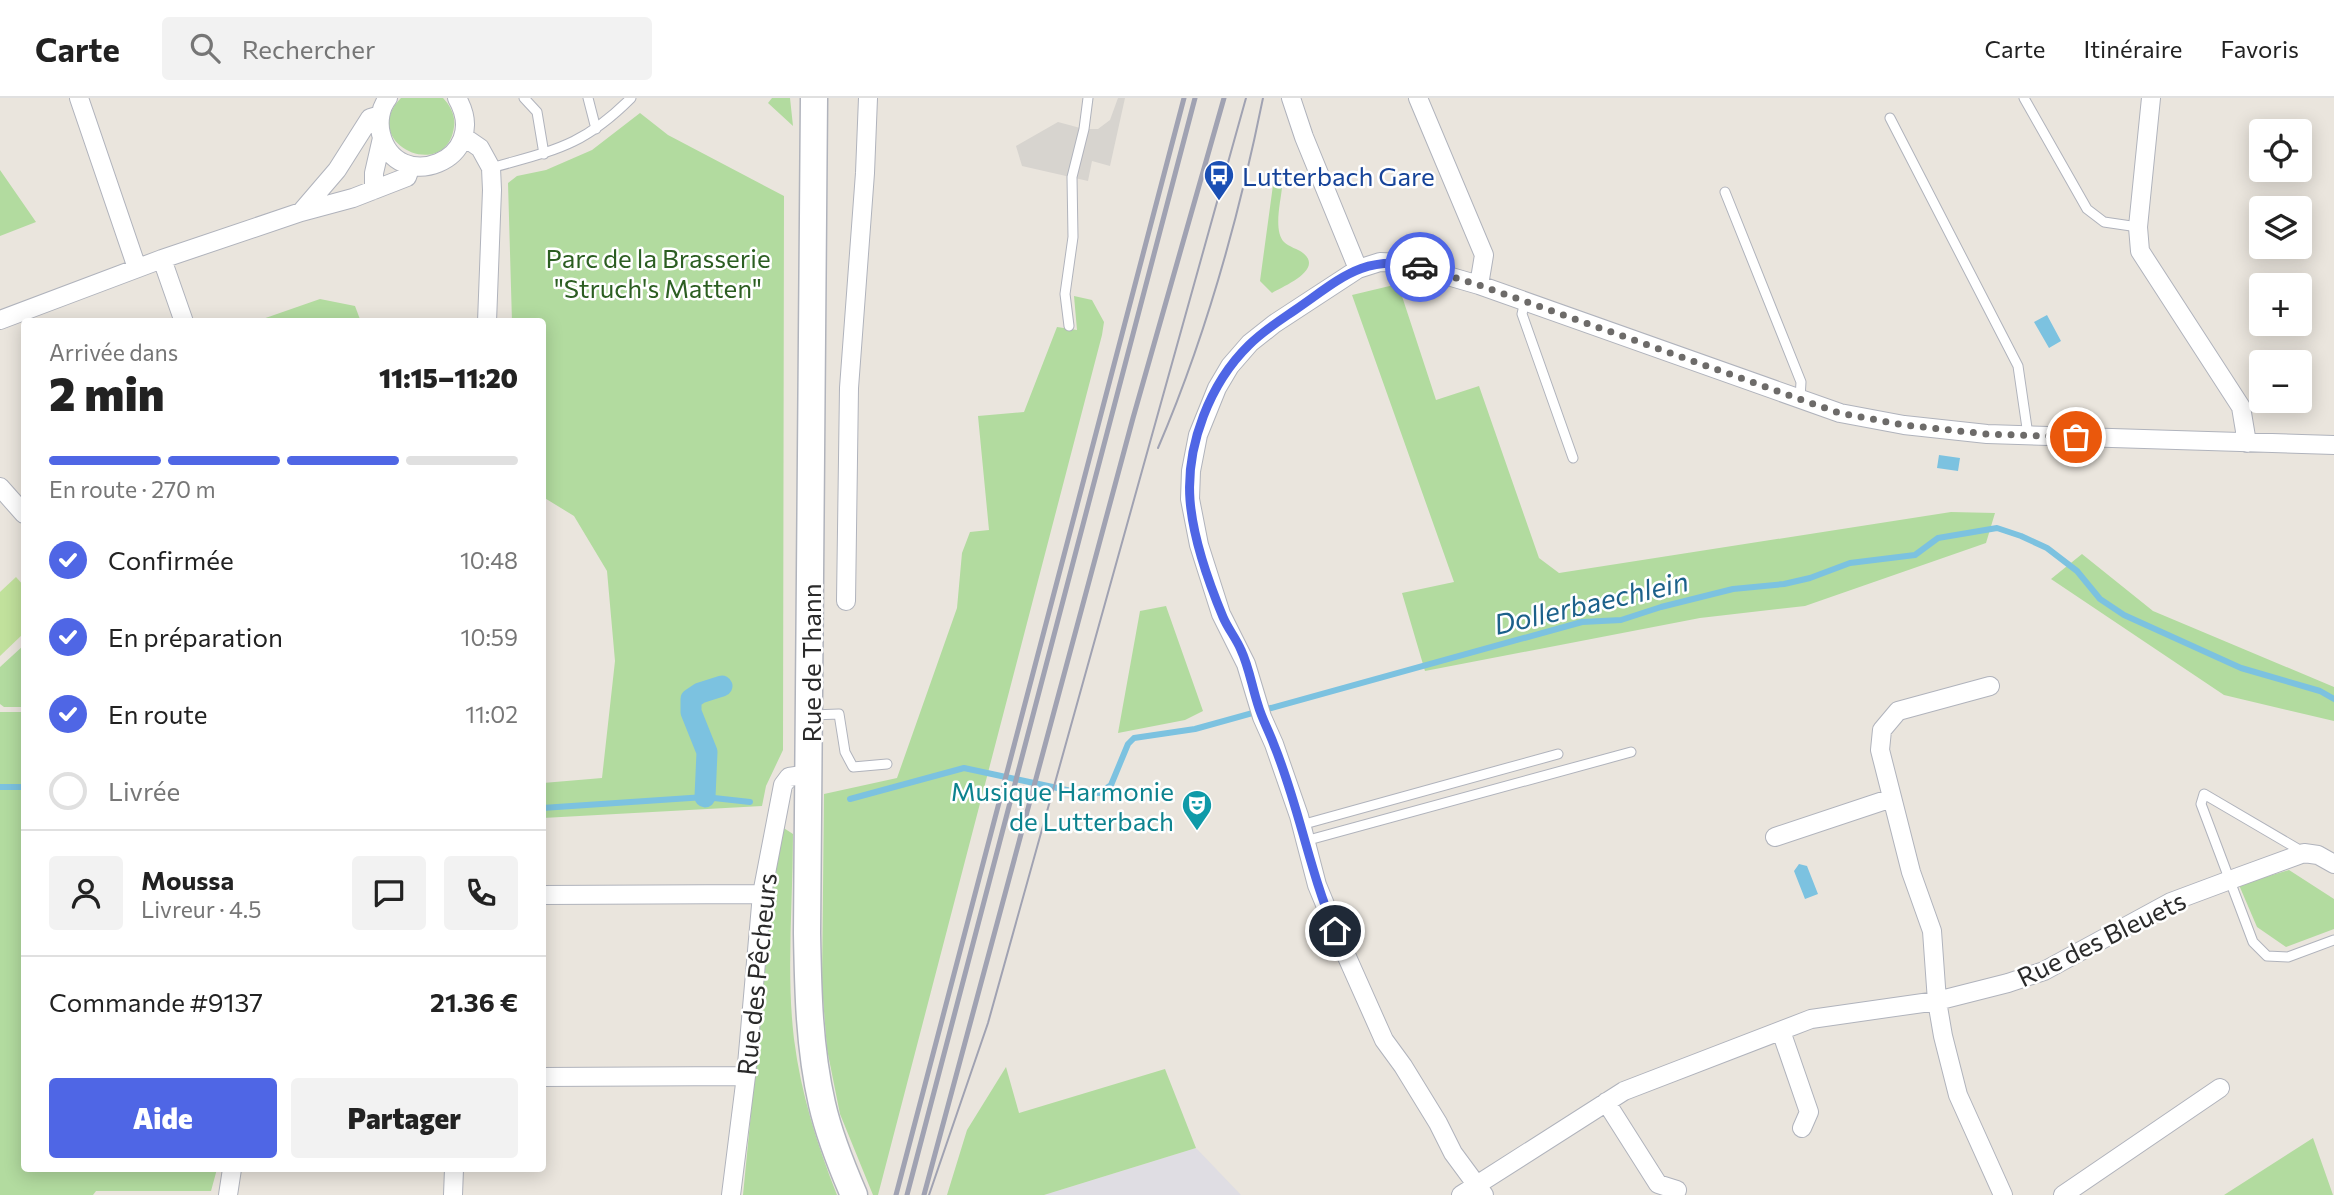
<!DOCTYPE html>
<html lang="fr">
<head>
<meta charset="utf-8">
<style>
	body { margin:0; font-family:Commissioner,sans-serif; background:#f2f2f2; color:#222; height:100vh; display:flex; flex-direction:column; font-size:26px; white-space:nowrap }
	* { box-sizing:border-box; margin:0 }
	p { font-size:23px; color:#767676 }
	.icon { flex:none; width:38px; height:38px; fill:none; stroke:currentColor; stroke-width:2; stroke-linecap:round; stroke-linejoin:round }
	.map { position:relative; flex:1; overflow:hidden }
	.details { position:absolute; left:21px; top:220px; width:525px; height:854px; display:flex; flex-direction:column; background:#fff; border-radius:7px; box-shadow:0 4px 18px #0003 }
	.details>* { flex:none }
	.buttons { position:absolute; left:2249px; top:21px; display:grid; gap:14px }
	.buttons a { display:grid; place-items:center; width:63px; height:63px; border-radius:7px; background:#fff; box-shadow:0 4px 18px #0003; font-size:35px }
	.pin { position:absolute; display:grid; place-items:center; width:60px; height:60px; color:#fff; margin:-30px; border:4px solid #fff; border-radius:50%; box-shadow:0 2px 7px #0007 }
	.courier { position:absolute; display:grid; place-items:center; width:70px; height:70px; margin:-35px; border:5px solid #4f66e5; border-radius:50%; background:#fff; color:#222; box-shadow:0 2px 9px #0007 }
	.head em { font-style:normal; font-weight:800 }
	.head div { display:flex; flex-direction:column-reverse }
	.head { display:flex; align-items:center; justify-content:space-between; height:119px; padding:0 28px }
	h1 { font-size:46px; font-weight:800; line-height:52px }
	.bar { display:grid; grid-template-columns:repeat(4,1fr); gap:10px 7px; align-content:center; height:84px; padding:0 28px }
	.bar i { height:9px; border-radius:5px; background:#e0e0e0 }
	.bar .selected { background:#4f66e5 }
	.bar p { grid-column:span 4 }
	.line { display:flex; align-items:center; gap:18px; padding:0 28px; border-top:2px solid #e0e0e0 }
	.line div { flex:1 }
	.round { display:grid; place-items:center; flex:none; width:74px; height:74px; border-radius:7px; background:#f2f2f2 }
	ol { padding:0 28px; list-style:none }
	li { display:flex; align-items:center; gap:21px; height:77px }
	li p { margin-inline-start:auto }
	li .icon { padding:7px; border-radius:50%; background:#4f66e5; color:#fff; stroke-width:4 }
	li:last-child { color:#767676 }
	li i { width:38px; height:38px; border:4px solid #e0e0e0; border-radius:50% }
	.button { display:flex; gap:14px; margin-top:auto; padding:14px 28px }
	.button a { flex:1; height:80px; border-radius:7px; background:#4f66e5; color:#fff; font-size:28px; font-weight:800; line-height:80px; text-align:center }
	.button a+a { background:#f2f2f2; color:#222 }
	header { display:flex; align-items:center; gap:42px; box-sizing:border-box; height:98px; padding:0 35px; background:#fff; border-bottom:2px solid #e0e0e0 }
	header strong { font-size:33px }
	nav { display:flex; gap:38px; margin-inline-start:auto; font-size:24px }
	.search { width:490px; height:63px; background:#f2f2f2; display:flex; align-items:center; gap:18px; box-sizing:border-box; padding:0 24px; border-radius:7px; color:#767676; font-size:26px }
	.map>svg:first-child { display:block }
	.industrial { fill:#dfdde3 }
	.green { fill:#b2db9f }
	.pitch { fill:#c1e19c }
	.plaza { fill:#d7d4cf }
	.water { fill:#7cc2e0 }
	.lines { fill:none; stroke-linecap:round; stroke-linejoin:round }
	.stream { stroke:#7cc2e0; stroke-width:6 }
	.canal { stroke:#7cc2e0; stroke-width:21 }
	.lane-casing { stroke:#b0b3bc; stroke-width:11 }
	.street-casing { stroke:#b0b3bc; stroke-width:20 }
	.secondary-casing { stroke:#b0b3bc; stroke-width:29 }
	.lane { stroke:#fff; stroke-width:9 }
	.street { stroke:#fff; stroke-width:18 }
	.secondary { stroke:#fff; stroke-width:26 }
	.tram { stroke:#a0a2b2; stroke-width:2 }
	.rail { stroke:#a0a2b2; stroke-width:5 }
	.done { stroke:#6d6b69; stroke-width:7; stroke-dasharray:0 12.6 }
	.route { stroke:#4f66e5; stroke-width:9 }
	.labels { text-anchor:middle; dominant-baseline:central; stroke-width:5; stroke-linejoin:round; paint-order:stroke }
	.transit-label { font-size:26px; fill:#164399; stroke:#fff; text-anchor:start }
	.park-label { font-size:26px; fill:#2c5e22; stroke:#fff }
	.street-label { font-size:26px; fill:#2a2a2a; stroke:#fff }
	.culture-label { font-size:26px; fill:#0d838f; stroke:#fff; text-anchor:end }
	.water-label { font-size:28px; font-style:italic; fill:#1c618b; stroke:#fff }
</style>
</head>
<body>
<header>
<strong>Carte</strong>
<div class="search"><svg class="icon" aria-label="search" viewBox="0 0 24 24"><circle cx="10" cy="10" r="6"/><path d="M15 15l6 6"/></svg>Rechercher</div>
<nav><a>Carte</a><a>Itinéraire</a><a>Favoris</a></nav>
</header>
<div class="map">
<svg width="2334" height="1097" viewBox="0 0 2334 1097">
	<rect width="100%" height="100%" fill="#eae5dd"/>
	<!-- industrial -->
	<path class="industrial" d="M1196,1050L1241,1097H1044Z"/>
	<!-- green -->
	<path class="green" d="M401,0H443C450,7 456,18 454,29C446,86 357,45 401,0Z
		M772,0H790L793,28L768,5Z
		M640,15L668,37L784,98L783,652L766,688L762,708L543,720V685L602,680L615,563L607,473L574,418L543,399L542,224H512L508,85L517,78L546,72L592,52Z
		M0,72L36,124L0,138Z
		M1276,83L1282,89C1281,103 1273,132 1284,144C1289,149 1298,151 1303,155C1324,172 1284,188 1272,195L1260,183L1273,87Z
		M1398,186L1436,302L1479,288L1539,460L1559,475L1951,414L1995,415L1986,445L1805,508L1700,520L1425,573L1402,495L1454,484L1352,197Z
		M1074,198L1092,202L1104,224L1102,237L878,1097H873L840,1016L827,951L822,888L824,696L897,680L957,510L962,455L970,434L989,432L978,318L1024,314L1057,229L1077,232Z
		M320,201L355,208L361,224H254Z
		M2082,456L2153,513L2334,589V623L2224,597L2051,481Z
		M1166,508L1203,613L1185,622L1118,635L1140,513Z
		M24,547V609H4L0,606V569Z
		M0,614H24V1071H217L211,1093H96L93,1097H0Z
		M779,727L793,736C793,804 786,874 794,941C801,996 817,1046 837,1097H743Z
		M2289,772L2334,801V831L2286,849L2257,829L2239,787Z
		M1006,969L1019,1015L1165,971L1196,1050L1044,1097H947L967,1032Z
		M2313,1040L2333,1097H2224Z"/>
	<!-- pitch -->
	<path class="pitch" d="M16,479L24,488V535L0,558V494Z"/>
	<!-- plaza -->
	<path class="plaza" d="M1118,0H1125L1110,68L1092,63L1088,83L1022,68L1016,48L1058,24L1084,31H1098L1110,22Z"/>
	<!-- water -->
	<path class="water" d="M2047,217L2061,243L2049,250L2034,224Z
		M1939,357L1960,360L1958,373L1937,370Z
		M1799,766L1807,768L1818,796L1805,801L1794,773Z"/>
	<g class="lines">
		<!-- stream -->
		<path class="stream" d="M0,689H24
			M850,701L964,670L1076,694L1100,695L1111,687L1128,646L1134,640L1195,631L1582,524L1621,522L1661,509L1733,491L1784,486L1810,480L1850,465L1915,457L1938,440L1997,430L2021,438L2047,450L2077,473L2100,501L2124,517L2241,570L2320,593L2334,601
			M542,710L705,699L750,704"/>
		<!-- canal -->
		<path class="canal" d="M705,699L707,654L691,614V601L700,595L722,588"/>
		<!-- lane casing -->
		<g class="lane-casing">
			<path id="lane" d="M524,0L537,14L544,56
				M588,0L596,31
				M2024,0L2087,111L2104,124L2138,129
				M1890,20L2018,268L2028,337
				M491,70C554,52 582,49 631,0
				M1725,94L1801,284L1800,300
				M1525,203L1522,216L1573,360
				M1069,228L1065,196L1073,139L1072,79L1084,31L1088,0
				M812,617L839,616L845,654L853,669L887,666
				M1301,727L1558,656
				M1305,743L1631,654
				M2303,754L2204,696L2201,706L2253,844L2267,858L2288,859L2334,842"/>
		</g>
		<!-- street casing -->
		<g class="street-casing">
			<path id="street" d="M79,0L137,170
				M388,0C380,10 378,24 381,36C396,98 493,63 457,0
				M1291,0L1304,39L1358,171
				M1418,0L1484,157L1479,187
				M2151,0L2138,129L2140,153L2241,309L2247,345
				M464,39L480,50L491,70L492,92L487,224
				M374,92V75L382,40
				M301,114L337,72L370,20L380,17
				M162,161L184,224
				M0,222L162,161L301,114L353,100L407,79L411,68
				M0,389L24,416
				M846,503L849,290L865,75L868,0
				M1990,588L1898,613L1882,632L1880,652L1911,774L1932,833L1937,903L1943,938L1958,997L2003,1097
				M1775,739L1892,700
				M542,797L762,796
				M1781,933L1809,1014L1802,1030
				M542,979L746,978
				M1606,1004L1658,1086L1677,1092
				M228,1097L232,1071
				M453,1097L454,1071
				M731,1097L746,978L762,796L783,687L789,679L809,676
				M1461,1097L1624,993L1811,921L1937,903L2008,885L2044,873L2171,804L2230,782L2304,755L2318,757L2334,766
				M1484,1097L1453,1055L1438,1025L1403,968L1384,942L1343,850L1317,787L1299,718L1274,646L1262,619L1246,566L1221,516L1199,447L1190,401L1191,373L1198,337L1217,290L1230,268L1250,245L1274,226L1358,171L1380,164L1403,165L1479,187L1840,315L1904,327L1987,336L2334,347
				M2063,1097L2220,990"/>
		</g>
		<!-- secondary casing -->
		<g class="secondary-casing">
			<path id="secondary" d="M814,0L807,835C808,892 809,949 822,1006C829,1037 841,1067 854,1097"/>
		</g>
		<!-- lane -->
		<use href="#lane" class="lane"/>
		<!-- street -->
		<use href="#street" class="street"/>
		<!-- secondary -->
		<use href="#secondary" class="secondary"/>
		<!-- tram -->
		<path class="tram" d="M1158,350C1206,238 1239,119 1263,0
			M929,1097L988,925L1246,0"/>
		<!-- rail -->
		<path class="rail" d="M896,1097L1184,0
			M907,1097L1195,0
			M924,1097L1133,320L1224,0"/>
	</g>
	<g class="lines">
		<!-- done -->
		<path class="done" d="M1420,169L1479,187L1839,315L1904,327L1987,336L2076,339"/>
		<!-- route -->
		<path class="route" d="M1335,833C1309,772 1299,708 1274,647C1269,633 1262,621 1258,607C1252,589 1249,569 1241,552C1236,540 1228,531 1223,519C1208,483 1193,441 1190,402C1186,347 1210,285 1249,247C1263,233 1279,223 1295,212C1339,182 1364,155 1420,169"/>
	</g>
	<!-- icons -->
	<defs>
		<g id="bus-pin" transform="scale(1.575)"><path d="M0 17L-7.5 6A9.5 9.5 0 1 1 7.5 6Z" fill="#1a4fb4" stroke="#fff"/><path d="M-5-6H5V4H4V6H2V4H-2V6H-4V4H-5ZM-3.5-4V0h7V-4ZM-3.5 1.2v1.5H-2V1.2ZM2 1.2v1.5H3.5V1.2Z" fill="#fff"/></g>
		<g id="theatre-pin" transform="scale(1.575)"><path d="M0 17L-7.5 6A9.5 9.5 0 1 1 7.5 6Z" fill="#0f9aa8" stroke="#fff"/><path d="M-5-5.5Q0-4 5-5.5V0Q5 5 0 6Q-5 5-5 0ZM-3.3-2.5H-1v1.5H-3.3ZM1-2.5H3.3v1.5H1ZM-2.8 1Q0 5.5 2.8 1Z" fill="#fff"/></g>
	</defs>
	<g fill-rule="evenodd">
		<use href="#bus-pin" x="1219" y="77"/>
		<use href="#theatre-pin" x="1197" y="707"/>
	</g>
	<g class="labels">
		<!-- transit labels -->
		<g class="transit-label">
			<text x="1242" y="77">Lutterbach Gare</text>
		</g>
		<!-- park labels -->
		<g class="park-label">
			<text x="658" y="159">Parc de la Brasserie<tspan x="658" dy="30">"Struch's Matten"</tspan></text>
		</g>
		<!-- street labels -->
		<g class="street-label">
			<text transform="translate(810 565) rotate(-90)">Rue de Thann</text>
			<text transform="translate(2101 840) rotate(-26)">Rue des Bleuets</text>
			<text transform="translate(756 876) rotate(-84)">Rue des Pêcheurs</text>
		</g>
		<!-- culture labels -->
		<g class="culture-label">
			<text x="1174" y="692">Musique Harmonie<tspan x="1174" dy="30">de Lutterbach</tspan></text>
		</g>
		<!-- water labels -->
		<g class="water-label">
			<text transform="translate(1591 504) rotate(-13)">Dollerbaechlein</text>
		</g>
	</g>
</svg>
<div class="buttons">
<a><svg class="icon" aria-label="locate" viewBox="0 0 24 24"><circle cx="12" cy="12" r="6"/><path d="M12 2v4M12 18v4M2 12h4M18 12h4"/></svg></a>
<a><svg class="icon" aria-label="layers" viewBox="0 0 24 24"><path d="M12 4l9 5-9 5-9-5zM3 14l9 5 9-5"/></svg></a>
<a>+</a>
<a>−</a>
</div>
<div class="pin" style="left:2076px;top:339px;background:#ea580c"><svg class="icon" aria-label="bag" viewBox="0 0 24 24"><path d="M5 8h14l-1 12H6zM9 8a3 3 0 0 1 6 0"/></svg></div>
<div class="pin" style="left:1335px;top:833px;background:#1f2937"><svg class="icon" aria-label="home" viewBox="0 0 24 24"><path d="M3 11l9-7 9 7M6 9v11h12V9"/></svg></div>
<div class="courier" style="left:1420px;top:169px"><svg class="icon" aria-label="car" viewBox="0 0 24 24"><path d="M5 17H2v-5l4-1 3-4h7l3 4 3 1v5h-3M9 17h6M6 11h13"/><circle cx="7" cy="17" r="2"/><circle cx="17" cy="17" r="2"/></svg></div>
<section class="details">
<div class="head"><div><h1>2 min</h1><p>Arrivée dans</p></div><em>11:15–11:20</em></div>
<div class="bar"><i class="selected"></i><i class="selected"></i><i class="selected"></i><i></i><p>En route · 270 m</p></div>
<ol>
<li><svg class="icon" aria-label="check" viewBox="0 0 24 24"><path d="M5 12l5 5 9-10"/></svg>Confirmée<p>10:48</p></li>
<li><svg class="icon" aria-label="check" viewBox="0 0 24 24"><path d="M5 12l5 5 9-10"/></svg>En préparation<p>10:59</p></li>
<li><svg class="icon" aria-label="check" viewBox="0 0 24 24"><path d="M5 12l5 5 9-10"/></svg>En route<p>11:02</p></li>
<li><i></i>Livrée</li>
</ol>
<div class="line" style="height:126px"><a class="round"><svg class="icon" aria-label="person" viewBox="0 0 24 24"><circle cx="12" cy="8" r="4"/><path d="M4 21q1-7 8-7t8 7"/></svg></a><div><b>Moussa</b><p>Livreur · 4.5</p></div><a class="round"><svg class="icon" aria-label="chat" viewBox="0 0 24 24"><path d="M4 5h16v11H9l-5 4z"/></svg></a><a class="round"><svg class="icon" aria-label="phone" viewBox="0 0 24 24"><path d="M5 4h4l2 5-3 2q2 4 5 5l2-3 5 2v4C11 20 4 13 5 4z"/></svg></a></div>
<div class="line" style="height:91px"><div>Commande #9137</div><b>21.36 €</b></div>
<div class="button"><a>Aide</a><a>Partager</a></div>
</section>
</div>
</body>
</html>
